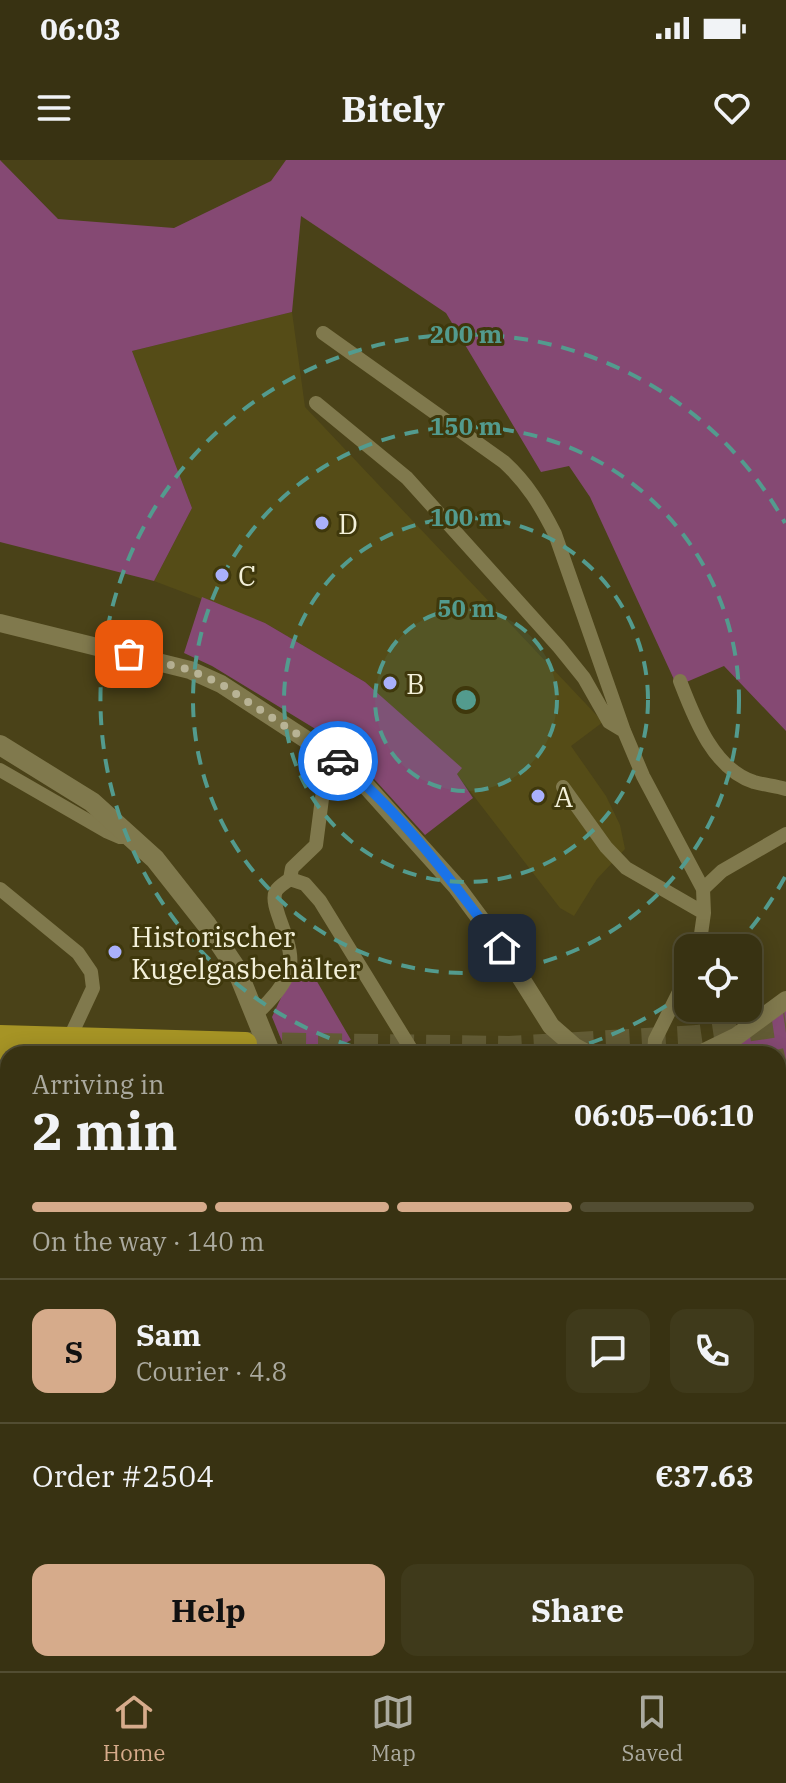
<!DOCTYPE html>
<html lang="en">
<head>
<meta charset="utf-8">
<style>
	body { margin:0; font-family:"IBM Plex Serif",serif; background:#3f3a1b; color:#f1f3f6; height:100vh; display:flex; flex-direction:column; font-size:30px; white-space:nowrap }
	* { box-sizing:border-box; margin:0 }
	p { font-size:26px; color:#abaa9f }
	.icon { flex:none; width:44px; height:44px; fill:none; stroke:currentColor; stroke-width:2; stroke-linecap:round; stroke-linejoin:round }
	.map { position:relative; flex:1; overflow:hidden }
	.sheet { position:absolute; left:0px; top:886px; width:786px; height:626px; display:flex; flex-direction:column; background:#383212; border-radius:24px 24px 0 0; box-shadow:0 4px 20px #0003,0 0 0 2px #524d32 }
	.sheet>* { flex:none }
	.buttons { position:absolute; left:674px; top:774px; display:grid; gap:16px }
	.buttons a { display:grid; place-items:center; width:88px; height:88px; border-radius:16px; background:#383212; box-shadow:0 4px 20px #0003,0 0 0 2px #524d32; font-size:40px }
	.pin { position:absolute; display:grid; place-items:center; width:68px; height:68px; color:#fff; margin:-34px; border-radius:16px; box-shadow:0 4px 12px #0006 }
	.courier { position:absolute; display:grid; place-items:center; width:80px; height:80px; margin:-40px; border:6px solid #1a73e8; border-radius:50%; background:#fff; color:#222; box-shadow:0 2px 10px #0007 }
	.head em { font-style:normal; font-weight:800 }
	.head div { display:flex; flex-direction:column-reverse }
	.head { display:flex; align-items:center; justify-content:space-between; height:136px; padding:0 32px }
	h1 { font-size:52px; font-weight:800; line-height:60px }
	.bar { display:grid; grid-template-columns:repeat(4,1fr); gap:12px 8px; align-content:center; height:96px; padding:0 32px }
	.bar i { height:10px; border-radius:6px; background:#524d32 }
	.bar .selected { background:#d6ab8b }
	.bar p { grid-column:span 4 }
	.line { display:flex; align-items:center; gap:20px; padding:0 32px; border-top:2px solid #524d32 }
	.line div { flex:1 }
	.round { display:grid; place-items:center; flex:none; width:84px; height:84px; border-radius:16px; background:#3f3a1b }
	.cta { display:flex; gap:16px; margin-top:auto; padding:16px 32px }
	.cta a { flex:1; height:92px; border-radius:16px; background:#d6ab8b; color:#111; font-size:32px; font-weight:800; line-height:92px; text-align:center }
	.cta a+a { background:#3f3a1b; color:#f1f3f6 }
	.status { display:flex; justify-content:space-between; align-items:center; height:56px; padding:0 40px; background:#383212; direction:ltr }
	.status svg { height:22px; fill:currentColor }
	header { display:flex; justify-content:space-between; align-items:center; height:104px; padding:0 32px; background:#383212; font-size:36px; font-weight:800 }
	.menu { display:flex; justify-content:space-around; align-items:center; height:112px; border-top:2px solid #524d32; background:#383212; font-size:22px; color:#abaa9f }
	.menu a { display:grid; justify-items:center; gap:4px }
	.menu .selected { color:#d6ab8b }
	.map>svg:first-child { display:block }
	.built { fill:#554c17 }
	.green { fill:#854973 }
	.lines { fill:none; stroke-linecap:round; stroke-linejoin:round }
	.stream { stroke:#8e91b7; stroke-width:4 }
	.trunk-tunnel { stroke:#635c35; stroke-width:24; stroke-dasharray:24 12; stroke-linecap:butt }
	.minor { stroke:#80794d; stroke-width:14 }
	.tertiary { stroke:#80794d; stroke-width:18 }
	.secondary { stroke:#80794d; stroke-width:20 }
	.trunk { stroke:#a69425; stroke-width:24 }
	.rail { stroke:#bcb79a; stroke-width:4; stroke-dasharray:4 8; stroke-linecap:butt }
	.done { stroke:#b8b395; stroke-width:8; stroke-dasharray:0 14.4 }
	.route { stroke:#1a73e8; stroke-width:10 }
	.ring { fill:none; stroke:#539b8e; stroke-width:4; stroke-dasharray:14 10 }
	.poi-dot { fill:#a9b0fc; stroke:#3f380c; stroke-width:3 }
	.labels { text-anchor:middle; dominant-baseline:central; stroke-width:6; stroke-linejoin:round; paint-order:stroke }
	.poi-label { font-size:28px; fill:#f3f0d9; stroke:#3f380c; text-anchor:start }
	.centre { fill:#539b8e; stroke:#3f380c; stroke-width:4 }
	.ring-label { font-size:24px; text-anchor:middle; font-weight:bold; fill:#539b8e; stroke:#3f380c; stroke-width:6; stroke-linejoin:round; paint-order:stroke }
</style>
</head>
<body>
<div class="status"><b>06:03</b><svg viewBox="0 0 49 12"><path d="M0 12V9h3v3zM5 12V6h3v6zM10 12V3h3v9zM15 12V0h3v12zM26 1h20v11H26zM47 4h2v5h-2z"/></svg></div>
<header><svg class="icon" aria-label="menu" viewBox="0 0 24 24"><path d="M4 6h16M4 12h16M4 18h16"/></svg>Bitely<svg class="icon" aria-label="heart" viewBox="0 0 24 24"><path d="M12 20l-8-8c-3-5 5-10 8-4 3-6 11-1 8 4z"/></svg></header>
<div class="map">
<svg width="786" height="1511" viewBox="0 0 786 1511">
	<rect width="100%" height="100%" fill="#4a4218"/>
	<!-- built -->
	<path class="built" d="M292,152L305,247L603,562L571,586L606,636L620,665L625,689L597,719L574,756L560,748L456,613L461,608L365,522L265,463L154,421L192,348L132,191Z
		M786,1044V1146H778V1048Z"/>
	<!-- green -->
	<path class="green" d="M0,0L58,59L174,68L271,21L286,0H786V571L724,506L677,526L590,337L569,306L541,312L446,153L301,56L292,152L132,191L192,348L154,421L0,382Z
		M202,437L265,463L365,522L462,608L457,614L473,638L425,675L345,587L212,506L184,493Z
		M308,806L351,880L325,894H287L272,857L287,825Z
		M786,831V1044L778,1048V894H731L741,868Z"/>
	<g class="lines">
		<!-- stream -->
		<path class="stream" d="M778,1005L786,1000"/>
		<!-- trunk-tunnel -->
		<path class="trunk-tunnel" d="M246,884L509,888L697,877L786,864
			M778,902L786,900"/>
		<!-- minor -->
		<path class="minor" d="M323,173L504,302C527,323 541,346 555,374L624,571L643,616L703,729L704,753L699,788
			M316,243L407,318L559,487L584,518L609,562L624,571
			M680,521C694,557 713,609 754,622C765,625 776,626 786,629
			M0,610L106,671L120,677H128
			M563,627L606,687L626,708L704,753
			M290,719L305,724L320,741L414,894
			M0,729L78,793L91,812L93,828L72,873L64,879
			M703,729L722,711L786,674
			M255,855C267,844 280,831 287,816C301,788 267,748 276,731C279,726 285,723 290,719L292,708L316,685L324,623
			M654,894L655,880L688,814
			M0,1221L8,1223
			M0,1342H8
			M778,1372L786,1373
			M0,1472H8
			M102,1511V1504
			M279,1511V1504
			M460,1511V1504"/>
		<!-- tertiary -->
		<path class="tertiary" d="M0,463L190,510L221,524L333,597L361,620L456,726L502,788L551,866L575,887L588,894
			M700,894L737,876L786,840"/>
		<!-- secondary -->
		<path class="secondary" d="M0,585L92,642L155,699L207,765L236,808L271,894
			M778,1160H786
			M778,1464L786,1454
			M739,1511L745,1504"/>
		<!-- trunk -->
		<path class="trunk" d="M0,877L245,884
			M0,894L8,895"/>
		<!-- rail -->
		<path class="rail" d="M0,937L8,938
			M778,1108L786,1107"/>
	</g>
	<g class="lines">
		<!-- done -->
		<path class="done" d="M129,494L190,510L221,524L338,601"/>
		<!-- route -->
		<path class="route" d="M338,601C400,651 455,725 502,788"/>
	</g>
	<!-- distance rings -->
	<circle cx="466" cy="540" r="91" fill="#539b8e" fill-opacity=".12"/>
	<g class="ring">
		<circle cx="466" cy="540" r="91"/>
		<circle cx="466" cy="540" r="182"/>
		<circle cx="466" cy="540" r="273"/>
		<path d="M785 717A365 365 0 0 1 735 787M686 832A365 365 0 0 1 557 893M375 893A365 365 0 1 1 785 363"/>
	</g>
	<!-- markers -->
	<g class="poi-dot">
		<circle cx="322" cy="363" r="8"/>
		<circle cx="222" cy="415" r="8"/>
		<circle cx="390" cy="523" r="8"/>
		<circle cx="538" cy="636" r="8"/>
		<circle cx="115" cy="792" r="8"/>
	</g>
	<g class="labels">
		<!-- poi labels -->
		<g class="poi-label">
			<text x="338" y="363">D</text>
			<text x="238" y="415">C</text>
			<text x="406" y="523">B</text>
			<text x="554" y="636">A</text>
			<text x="131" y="776">Historischer<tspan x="131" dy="32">Kugelgasbehälter</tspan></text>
		</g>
	</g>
	<circle cx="466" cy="540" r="12" class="centre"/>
	<g class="ring-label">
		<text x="466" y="183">200 m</text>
		<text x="466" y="275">150 m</text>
		<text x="466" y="366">100 m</text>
		<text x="466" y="457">50 m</text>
	</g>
</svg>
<div class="buttons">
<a><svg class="icon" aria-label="locate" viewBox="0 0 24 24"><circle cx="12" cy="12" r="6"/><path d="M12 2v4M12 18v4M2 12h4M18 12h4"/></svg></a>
</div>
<div class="pin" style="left:129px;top:494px;background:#ea580c"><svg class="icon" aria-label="bag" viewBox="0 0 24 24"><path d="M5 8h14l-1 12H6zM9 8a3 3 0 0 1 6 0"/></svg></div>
<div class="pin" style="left:502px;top:788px;background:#1f2937"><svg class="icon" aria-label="home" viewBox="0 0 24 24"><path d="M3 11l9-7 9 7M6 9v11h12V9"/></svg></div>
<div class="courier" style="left:338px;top:601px"><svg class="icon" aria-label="car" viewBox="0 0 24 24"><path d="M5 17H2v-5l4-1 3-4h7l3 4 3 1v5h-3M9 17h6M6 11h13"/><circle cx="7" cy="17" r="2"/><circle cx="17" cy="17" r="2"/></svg></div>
<section class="sheet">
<div class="head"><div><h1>2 min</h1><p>Arriving in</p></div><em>06:05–06:10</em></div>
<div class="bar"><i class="selected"></i><i class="selected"></i><i class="selected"></i><i></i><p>On the way · 140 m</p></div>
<div class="line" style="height:144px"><b class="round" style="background:#d6ab8b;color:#111">S</b><div><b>Sam</b><p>Courier · 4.8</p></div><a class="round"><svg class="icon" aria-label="chat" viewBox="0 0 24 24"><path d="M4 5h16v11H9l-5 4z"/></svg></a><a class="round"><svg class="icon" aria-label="phone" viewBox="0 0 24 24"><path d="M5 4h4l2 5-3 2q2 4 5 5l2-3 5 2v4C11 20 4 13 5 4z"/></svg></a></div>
<div class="line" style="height:104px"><div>Order #2504</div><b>€37.63</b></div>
<div class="cta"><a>Help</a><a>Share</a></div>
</section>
</div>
<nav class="menu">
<a class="selected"><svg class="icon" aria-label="home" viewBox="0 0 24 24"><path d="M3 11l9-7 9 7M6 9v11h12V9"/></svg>Home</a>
<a><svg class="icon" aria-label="map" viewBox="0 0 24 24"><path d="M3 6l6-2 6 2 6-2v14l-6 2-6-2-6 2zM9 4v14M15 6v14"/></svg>Map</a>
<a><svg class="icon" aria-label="saved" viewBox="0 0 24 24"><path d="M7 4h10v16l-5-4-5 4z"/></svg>Saved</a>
</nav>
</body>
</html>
